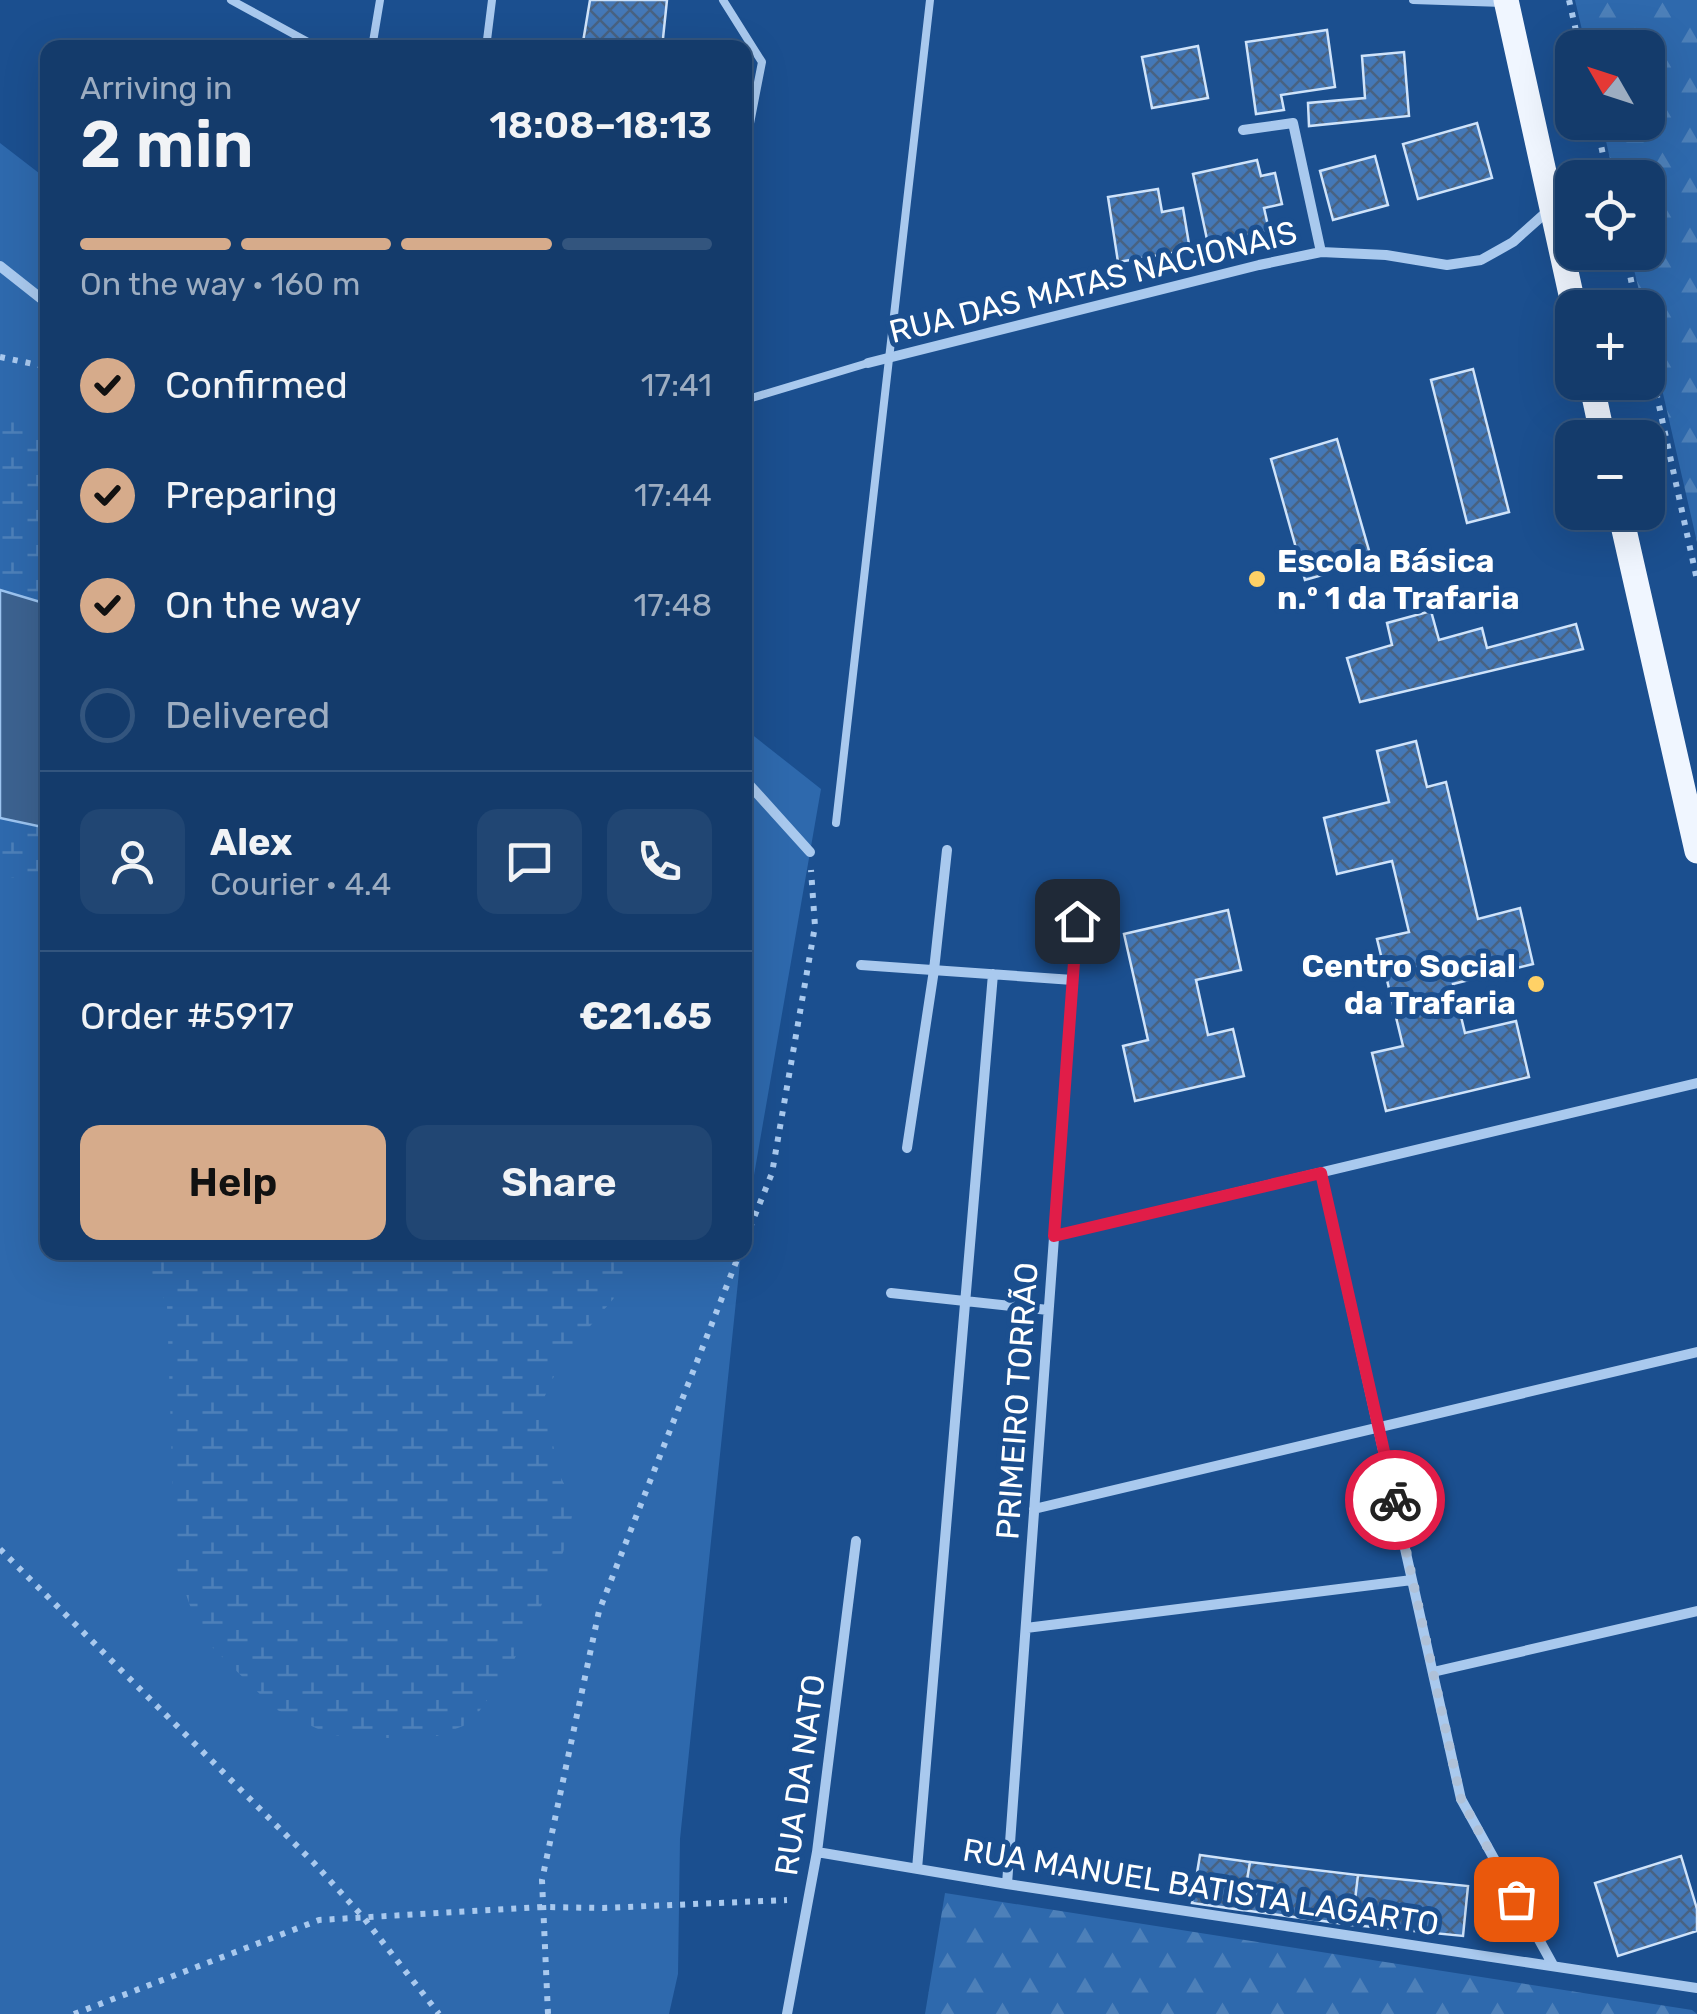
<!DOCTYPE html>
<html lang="en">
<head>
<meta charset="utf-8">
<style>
	body { margin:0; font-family:Rubik,sans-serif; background:#214673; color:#f1f3f6; height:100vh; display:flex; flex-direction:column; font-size:38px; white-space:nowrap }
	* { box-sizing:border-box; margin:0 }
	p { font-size:32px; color:#9dadc1 }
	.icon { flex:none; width:55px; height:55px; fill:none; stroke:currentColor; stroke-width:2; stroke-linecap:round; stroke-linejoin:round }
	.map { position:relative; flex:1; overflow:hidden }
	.side { position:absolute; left:40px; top:40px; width:712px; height:1220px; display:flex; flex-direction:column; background:#143b6b; border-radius:20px; box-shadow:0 10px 40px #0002,0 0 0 2px #33557e }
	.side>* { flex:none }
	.needle { width:65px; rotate:309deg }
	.controls { position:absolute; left:1555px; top:30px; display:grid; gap:20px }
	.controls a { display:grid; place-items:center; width:110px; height:110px; border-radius:20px; background:#143b6b; box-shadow:0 10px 40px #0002,0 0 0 2px #33557e; font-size:50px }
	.pin { position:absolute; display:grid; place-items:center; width:85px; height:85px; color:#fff; margin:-42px; border-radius:20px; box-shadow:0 5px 15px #0006 }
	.courier { position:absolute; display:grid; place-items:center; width:100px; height:100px; margin:-50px; border:8px solid #e11d48; border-radius:50%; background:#fff; color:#222; box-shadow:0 2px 12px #0007 }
	.headline em { font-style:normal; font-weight:600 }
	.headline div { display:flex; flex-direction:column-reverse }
	.headline { display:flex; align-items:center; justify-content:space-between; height:170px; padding:0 40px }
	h1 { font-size:65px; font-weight:600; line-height:75px }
	.bar { display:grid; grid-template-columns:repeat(4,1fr); gap:15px 10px; align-content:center; height:120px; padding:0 40px }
	.bar i { height:12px; border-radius:8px; background:#33557e }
	.bar .on { background:#d6ab8b }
	.bar p { grid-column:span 4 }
	.line { display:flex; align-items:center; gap:25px; padding:0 40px; border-top:2px solid #33557e }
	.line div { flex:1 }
	.round { display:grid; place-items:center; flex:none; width:105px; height:105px; border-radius:20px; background:#214673 }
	ol { padding:0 40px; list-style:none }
	li { display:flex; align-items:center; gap:30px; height:110px }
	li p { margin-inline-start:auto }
	li .icon { padding:10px; border-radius:50%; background:#d6ab8b; color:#111; stroke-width:4 }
	li:last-child { color:#9dadc1 }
	li i { width:55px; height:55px; border:5px solid #33557e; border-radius:50% }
	.action { display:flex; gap:20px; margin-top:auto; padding:20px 40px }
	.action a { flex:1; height:115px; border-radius:20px; background:#d6ab8b; color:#111; font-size:40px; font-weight:600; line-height:115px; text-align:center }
	.action a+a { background:#214673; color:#f1f3f6 }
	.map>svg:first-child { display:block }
	.grass { fill:#2e69ad }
	.forest { fill:url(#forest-firs) }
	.wetland { fill:url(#wetland-marsh) }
	.water { fill:#3c6290; stroke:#9cc4f0; stroke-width:2.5 }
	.building { fill:url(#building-cross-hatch); stroke:#cfe3fa; stroke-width:2.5 }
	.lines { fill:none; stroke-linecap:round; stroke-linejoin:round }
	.path { stroke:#a9c9ee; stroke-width:6; stroke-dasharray:5 8; stroke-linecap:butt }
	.lane { stroke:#a9c9ee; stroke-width:8 }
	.street { stroke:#a9c9ee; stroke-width:10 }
	.primary { stroke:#f0f6ff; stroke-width:25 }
	.done { stroke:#afc1d8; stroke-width:10; stroke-dasharray:0 18 }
	.route { stroke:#e11d48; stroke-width:12 }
	.poi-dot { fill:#ffd166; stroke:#1b4f8f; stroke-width:4 }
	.labels { text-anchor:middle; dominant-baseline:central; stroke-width:10; stroke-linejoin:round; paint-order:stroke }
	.street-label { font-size:32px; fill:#fff; stroke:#1b4f8f }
	.poi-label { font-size:32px; font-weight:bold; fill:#fff; stroke:#1b4f8f; text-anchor:start }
</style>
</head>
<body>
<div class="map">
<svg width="1697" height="2014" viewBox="0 0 1697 2014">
	<defs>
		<pattern id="forest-firs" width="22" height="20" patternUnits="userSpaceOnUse" patternTransform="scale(2.5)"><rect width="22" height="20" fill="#2e69ad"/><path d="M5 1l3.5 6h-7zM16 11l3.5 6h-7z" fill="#4d80b9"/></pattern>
		<pattern id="wetland-marsh" width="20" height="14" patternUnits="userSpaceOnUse" patternTransform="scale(2.5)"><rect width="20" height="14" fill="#2e69ad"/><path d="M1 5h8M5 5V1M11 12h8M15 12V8" fill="none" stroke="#4d80b9"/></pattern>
		<pattern id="building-cross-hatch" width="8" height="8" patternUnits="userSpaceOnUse" patternTransform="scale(2.5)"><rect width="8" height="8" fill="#4478b7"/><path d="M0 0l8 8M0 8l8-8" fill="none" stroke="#486282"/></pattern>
	</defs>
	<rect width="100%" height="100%" fill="#1b4f8f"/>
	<!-- grass -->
	<path class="grass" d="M0,143L48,180V1252L741,1253L680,1839L678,1974L669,2014H0Z
		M745,729L821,789L745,1227Z"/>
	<!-- forest -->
	<path class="forest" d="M1575,0H1697V542L1648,328V308L1643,307L1630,253L1648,252V178L1614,177L1602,123L1648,122V48L1586,47Z
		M945,1893L1692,2010L1697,2014H925Z"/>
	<!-- wetland -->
	<path class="wetland" d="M0,410L32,430L47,446V604L0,590Z
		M0,818L47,828V882L0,876Z
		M130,1253H641L626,1284L562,1359L543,1400L560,1476L574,1503L568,1540L535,1621L510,1667L471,1723L426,1740L331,1735L275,1709L201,1636L175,1564L167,1305L153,1275Z"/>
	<!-- water -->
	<path class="water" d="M0,590L47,604V828L0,818Z"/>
	<!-- building -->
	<path class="building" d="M590,0H667L662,48H582Z
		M1327,30L1335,87L1281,95L1284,110L1256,114L1246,42Z
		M1198,46L1208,98L1152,108L1142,57Z
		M1404,52L1409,116L1309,126L1308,103L1365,98L1362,56Z
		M1477,123L1492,178L1418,199L1403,144Z
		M1375,156L1388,205L1333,220L1320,171Z
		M1257,160L1261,176L1275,173L1282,204L1264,208L1269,230L1208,244L1193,174Z
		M1158,189L1162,212L1183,208L1190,250L1118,262L1108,197Z
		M1473,369L1509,512L1467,523L1431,380Z
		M1337,439L1372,561L1305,580L1271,459Z
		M1431,611L1439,640L1482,628L1487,648L1576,624L1583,649L1360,702L1347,658L1392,645L1387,623Z
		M1416,741L1427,787L1446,782L1478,919L1520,908L1533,964L1453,984L1465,1033L1516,1021L1529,1077L1386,1111L1372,1053L1403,1046L1377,939L1409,932L1392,861L1337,874L1324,818L1389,802L1377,751Z
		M1228,910L1241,970L1196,980L1208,1035L1233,1029L1244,1076L1135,1101L1123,1046L1148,1040L1124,934Z
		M1200,1855L1250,1862L1242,1910L1192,1903Z
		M1681,1856L1697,1909V1931L1618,1956L1595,1883Z
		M1250,1862L1358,1875L1352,1925L1242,1910Z
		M1358,1875L1468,1886L1463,1936L1352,1925Z"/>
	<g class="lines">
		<!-- path -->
		<path class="path" d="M1569,0L1580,48
			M1596,122L1608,178
			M1625,252L1637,308
			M1648,355L1697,580
			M0,357L48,367
			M745,1240L772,1173L815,926L811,870
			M0,1549L314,1863L363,1917L439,2014
			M74,2014L319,1920L543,1907L603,1908L787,1900
			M548,2014L542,1880L599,1611L740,1252"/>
		<!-- lane -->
		<path class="lane" d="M231,0L319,48
			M723,0L762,62L745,149
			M1413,0L1503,3
			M372,48L380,0
			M486,48L492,0
			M745,400L868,363
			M836,823L930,0"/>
		<!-- street -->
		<path class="street" d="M1243,130L1293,123L1321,252
			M0,266L48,304
			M868,363L1259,265L1321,252L1386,255L1447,265L1481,260L1513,242L1551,208
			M745,780L810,852
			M861,965L1073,980
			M907,1148L934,970L947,850
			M1321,1173L1461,1799L1553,1965
			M1054,1236L1697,1083
			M891,1293L1048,1310
			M1034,1509L1697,1352
			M1026,1628L1412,1580
			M1433,1672L1697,1611
			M817,1852L1007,1884L1697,1988
			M917,1869L993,974
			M1007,1884L1077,921
			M787,2014L817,1852L856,1541"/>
		<!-- primary -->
		<path class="primary" d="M1506,0L1574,308
			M1591,382L1603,438
			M1620,512L1697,851"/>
	</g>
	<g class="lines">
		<!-- done -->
		<path class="done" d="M1395,1500L1461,1799L1516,1899"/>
		<!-- route -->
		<path class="route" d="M1077,921L1054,1236L1321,1173L1395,1500"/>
	</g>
	<!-- markers -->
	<g class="poi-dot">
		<circle cx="1257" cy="579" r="10"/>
		<circle cx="1536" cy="984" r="10"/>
	</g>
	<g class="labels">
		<!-- street labels -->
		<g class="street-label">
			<text transform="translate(1093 282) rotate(-14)">RUA DAS MATAS NACIONAIS</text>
			<text transform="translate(1017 1401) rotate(-86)">PRIMEIRO TORRÃO</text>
			<text transform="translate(800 1775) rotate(-82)">RUA DA NATO</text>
			<text transform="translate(1201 1887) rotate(9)">RUA MANUEL BATISTA LAGARTO</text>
		</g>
		<!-- poi labels -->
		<g class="poi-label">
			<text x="1277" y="561">Escola Básica<tspan x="1277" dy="37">n.º 1 da Trafaria</tspan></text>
			<text x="1516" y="966" text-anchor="end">Centro Social<tspan x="1516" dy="37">da Trafaria</tspan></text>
		</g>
	</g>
</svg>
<div class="controls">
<a><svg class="needle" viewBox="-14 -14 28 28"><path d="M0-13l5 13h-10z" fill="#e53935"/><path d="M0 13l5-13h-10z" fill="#9dadc1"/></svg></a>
<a><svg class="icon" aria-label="locate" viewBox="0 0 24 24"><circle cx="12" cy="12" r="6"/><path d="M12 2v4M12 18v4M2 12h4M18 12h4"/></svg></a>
<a>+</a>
<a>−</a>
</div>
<div class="pin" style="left:1516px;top:1899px;background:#ea580c"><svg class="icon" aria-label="bag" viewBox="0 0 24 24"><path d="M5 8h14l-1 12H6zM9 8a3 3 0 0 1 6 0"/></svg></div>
<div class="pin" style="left:1077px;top:921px;background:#1f2937"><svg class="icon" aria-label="home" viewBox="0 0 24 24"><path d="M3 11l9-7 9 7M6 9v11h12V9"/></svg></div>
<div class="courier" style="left:1395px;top:1500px"><svg class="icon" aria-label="bike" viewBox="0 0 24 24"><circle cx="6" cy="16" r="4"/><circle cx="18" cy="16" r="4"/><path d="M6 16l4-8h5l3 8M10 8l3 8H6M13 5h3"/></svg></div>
<section class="side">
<div class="headline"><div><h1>2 min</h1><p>Arriving in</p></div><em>18:08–18:13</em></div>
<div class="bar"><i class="on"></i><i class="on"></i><i class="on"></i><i></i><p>On the way · 160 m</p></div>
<ol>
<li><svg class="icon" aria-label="check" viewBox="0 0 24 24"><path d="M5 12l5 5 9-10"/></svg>Confirmed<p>17:41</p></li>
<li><svg class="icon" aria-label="check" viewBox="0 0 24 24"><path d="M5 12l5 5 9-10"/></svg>Preparing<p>17:44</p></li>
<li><svg class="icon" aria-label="check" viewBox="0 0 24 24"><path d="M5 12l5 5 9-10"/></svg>On the way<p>17:48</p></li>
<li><i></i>Delivered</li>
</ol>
<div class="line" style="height:180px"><a class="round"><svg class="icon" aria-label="person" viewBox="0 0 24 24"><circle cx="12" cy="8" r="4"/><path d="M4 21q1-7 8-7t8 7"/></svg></a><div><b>Alex</b><p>Courier · 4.4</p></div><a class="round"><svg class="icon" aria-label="chat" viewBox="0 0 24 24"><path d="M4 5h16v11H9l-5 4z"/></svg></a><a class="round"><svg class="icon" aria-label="phone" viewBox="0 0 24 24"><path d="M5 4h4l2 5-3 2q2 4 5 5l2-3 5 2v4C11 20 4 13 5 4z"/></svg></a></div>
<div class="line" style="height:130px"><div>Order #5917</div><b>€21.65</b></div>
<div class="action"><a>Help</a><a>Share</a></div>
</section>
</div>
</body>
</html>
